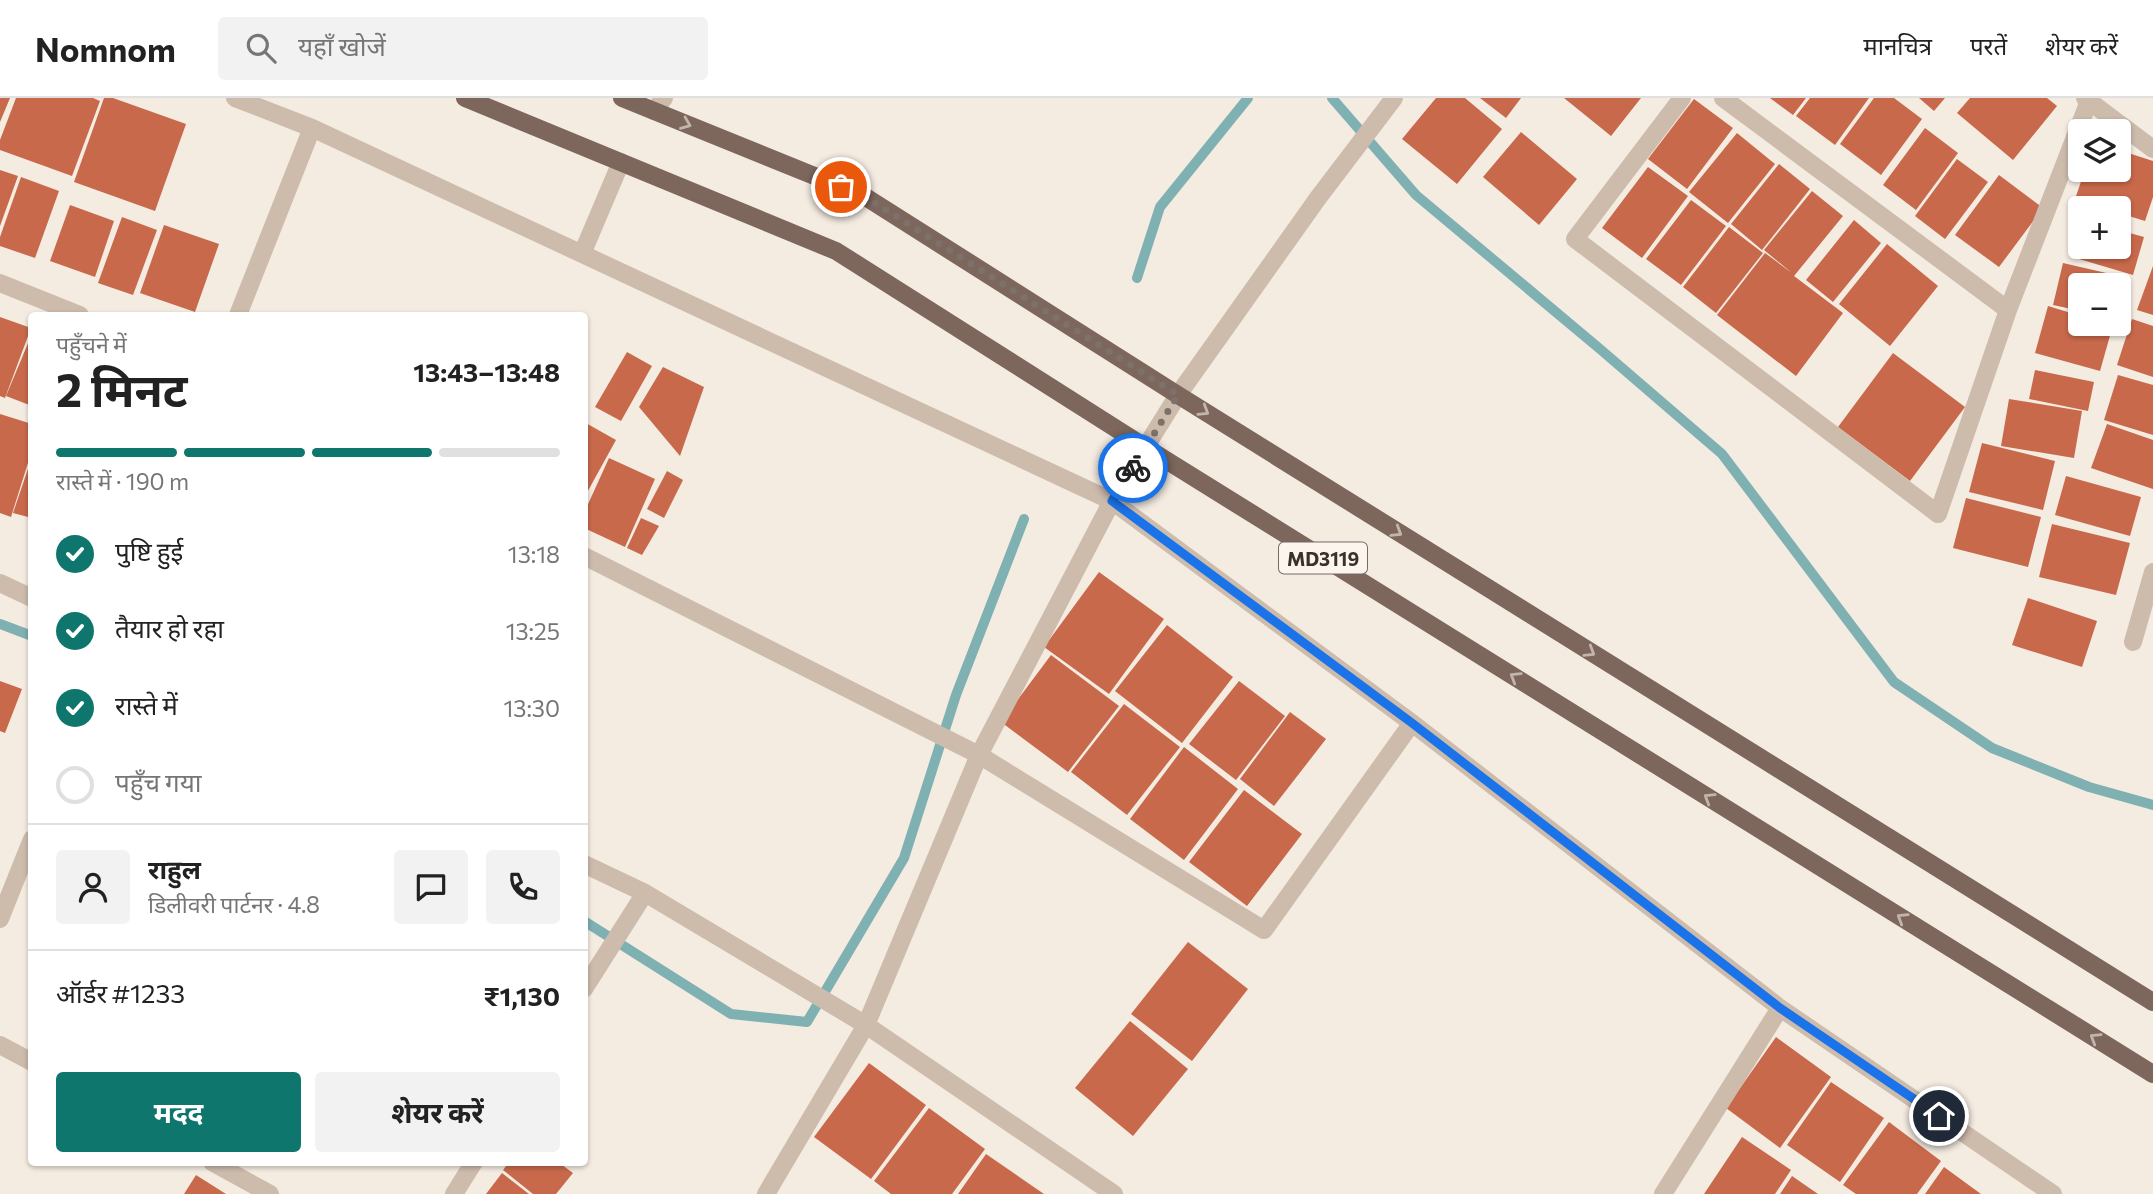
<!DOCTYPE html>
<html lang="hi">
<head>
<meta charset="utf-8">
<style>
	body { margin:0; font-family:Commissioner,"Noto Sans Devanagari",sans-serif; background:#f2f2f2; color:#222; height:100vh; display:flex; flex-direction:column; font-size:26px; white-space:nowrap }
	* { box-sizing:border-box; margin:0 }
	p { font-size:23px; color:#767676 }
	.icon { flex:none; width:38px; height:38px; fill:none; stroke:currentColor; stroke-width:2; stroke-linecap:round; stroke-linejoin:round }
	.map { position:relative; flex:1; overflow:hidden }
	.side { position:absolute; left:28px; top:214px; width:560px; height:854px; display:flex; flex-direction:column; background:#fff; border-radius:7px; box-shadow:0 2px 5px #0004 }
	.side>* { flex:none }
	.buttons { position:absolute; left:2068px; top:21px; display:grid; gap:14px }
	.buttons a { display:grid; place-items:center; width:63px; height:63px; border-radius:7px; background:#fff; box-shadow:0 2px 5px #0004; font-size:35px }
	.pin { position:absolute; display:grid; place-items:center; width:60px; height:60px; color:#fff; margin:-30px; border:4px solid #fff; border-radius:50%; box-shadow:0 2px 7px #0007 }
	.courier { position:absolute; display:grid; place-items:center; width:70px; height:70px; margin:-35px; border:5px solid #1a73e8; border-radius:50%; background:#fff; color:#222; box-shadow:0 2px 9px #0007 }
	.overview em { font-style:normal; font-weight:700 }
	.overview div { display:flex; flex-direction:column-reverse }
	.overview { display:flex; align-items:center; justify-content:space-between; height:119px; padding:0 28px }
	h1 { font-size:46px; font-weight:700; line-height:52px }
	.bar { display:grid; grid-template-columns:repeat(4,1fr); gap:10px 7px; align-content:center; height:84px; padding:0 28px }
	.bar i { height:9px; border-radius:5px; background:#e0e0e0 }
	.bar .active { background:#0f766e }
	.bar p { grid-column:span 4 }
	.line { display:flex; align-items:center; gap:18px; padding:0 28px; border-top:2px solid #e0e0e0 }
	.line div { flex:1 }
	.round { display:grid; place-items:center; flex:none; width:74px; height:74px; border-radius:7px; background:#f2f2f2 }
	ol { padding:0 28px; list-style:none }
	li { display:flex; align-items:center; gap:21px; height:77px }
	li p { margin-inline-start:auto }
	li .icon { padding:7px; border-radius:50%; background:#0f766e; color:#fff; stroke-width:4 }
	li:last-child { color:#767676 }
	li i { width:38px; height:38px; border:4px solid #e0e0e0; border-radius:50% }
	.action { display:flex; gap:14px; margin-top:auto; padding:14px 28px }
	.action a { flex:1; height:80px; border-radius:7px; background:#0f766e; color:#fff; font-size:28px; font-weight:700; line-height:80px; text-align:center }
	.action a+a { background:#f2f2f2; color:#222 }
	header { display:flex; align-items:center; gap:42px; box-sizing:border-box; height:98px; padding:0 35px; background:#fff; border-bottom:2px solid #e0e0e0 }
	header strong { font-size:33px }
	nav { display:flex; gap:38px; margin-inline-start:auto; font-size:24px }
	.search { width:490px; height:63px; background:#f2f2f2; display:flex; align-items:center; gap:18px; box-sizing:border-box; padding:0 24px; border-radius:7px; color:#767676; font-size:26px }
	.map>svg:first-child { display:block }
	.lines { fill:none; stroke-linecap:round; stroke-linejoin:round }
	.stream { stroke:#7fb0b2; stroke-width:10 }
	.building { fill:#c8694b }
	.street { stroke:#cdbbac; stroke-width:18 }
	.primary { stroke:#7d675c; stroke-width:18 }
	.oneway { stroke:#c2b5ac }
	.done { stroke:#7c716b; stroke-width:7; stroke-dasharray:0 12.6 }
	.route { stroke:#1a73e8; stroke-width:9 }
	.labels { text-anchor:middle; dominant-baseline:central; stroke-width:5; stroke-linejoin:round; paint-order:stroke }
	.shield { fill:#fbf5ee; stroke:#756b66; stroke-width:2 }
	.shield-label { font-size:19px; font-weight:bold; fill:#3b302b }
</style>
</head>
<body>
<header>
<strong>Nomnom</strong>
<div class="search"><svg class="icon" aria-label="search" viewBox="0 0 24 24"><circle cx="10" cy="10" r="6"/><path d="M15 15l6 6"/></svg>यहाँ खोजें</div>
<nav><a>मानचित्र</a><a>परतें</a><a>शेयर करें</a></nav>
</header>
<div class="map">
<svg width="2153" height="1096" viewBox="0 0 2153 1096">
	<rect width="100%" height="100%" fill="#f4ebe1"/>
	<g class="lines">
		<!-- stream -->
		<path class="stream" d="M1332,0L1416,97L1600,251L1722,356L1894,584L1992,650L2089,689L2153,707
			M1137,180L1160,109L1248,0
			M0,526L32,538
			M584,823L731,916L807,924L904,760L956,597L1024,421"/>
	</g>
	<!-- building -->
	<path class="building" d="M0,0H10L0,24Z
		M16,0H93L100,3L72,78L0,52V42Z
		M104,0H113L186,26L155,113L74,84Z
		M1436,0H1465L1502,31L1457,86L1402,41Z
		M1480,0H1521L1506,20Z
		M1564,0H1641L1611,38Z
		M1770,0H1806L1793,17Z
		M1810,0H1869L1835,47L1796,18Z
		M1874,0H1894L1922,21L1881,77L1840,46Z
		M1919,0H1945L1934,13Z
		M1970,0H2047L2057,8L2013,62L1957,15Z
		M1694,1L1733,30L1687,91L1648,61Z
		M1925,30L1958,55L1916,112L1883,87Z
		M1521,34L1577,81L1539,127L1483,79Z
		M1737,35L1775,66L1728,125L1689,94Z
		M2119,52L2153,63V99L2145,123L2119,115V110H2105L2075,101L2085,72H2119Z
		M1957,61L1988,84L1945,141L1915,118Z
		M1779,66L1810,91L1762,152L1731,126Z
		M1648,69L1688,98L1642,160L1602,130Z
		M0,72L18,78L0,128Z
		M1999,77L2043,110L1999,169L1955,137Z
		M21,79L59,93L35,160L0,148V139Z
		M1812,93L1843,118L1794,178L1843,215L1796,278L1717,217L1765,155L1792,175L1764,152Z
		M1691,102L1726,128L1681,187L1646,161Z
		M70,107L114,123L95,179L50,163Z
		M122,119L157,132L133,197L98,185Z
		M1854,122L1881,145L1833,204L1806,182Z
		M2081,123V149H2119V132L2144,139L2133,177L2069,158Z
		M164,127L219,146L195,214L140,195Z
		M1729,129L1763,155L1716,215L1683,189Z
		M1887,146L1938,188L1890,248L1839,206Z
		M2063,165L2128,180L2120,215L2119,187H2081V213L2053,207Z
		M2153,168V217L2137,212Z
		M2048,208L2081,218V226L2113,227L2100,273L2035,255Z
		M0,219L31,230L5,300L0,298Z
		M2132,221L2153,228V279L2117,267Z
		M31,238H32V308L6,298Z
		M627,254L652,268L621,323L595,309Z
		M1893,255L1965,309L1910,383L1838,329Z
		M663,269L704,289L680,358L639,309Z
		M2035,272L2094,284L2088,313L2029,301Z
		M2118,277L2153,287V337L2104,322Z
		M2009,301L2082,313L2074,360L2001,348Z
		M0,316L32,326V352L11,419L0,415Z
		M584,324L616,342L584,400Z
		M2107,326L2153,342V391L2091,370Z
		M1982,345L2055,363L2043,412L1969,394Z
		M32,359V420L13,415Z
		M609,360L655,381L625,449L584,430V415Z
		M667,373L683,382L664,420L647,411Z
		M2066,378L2141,399L2130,438L2055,417Z
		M1966,400L2041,419L2028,469L1953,450Z
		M641,420L659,428L642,457L627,450Z
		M2052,426L2130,445L2116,497L2039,479Z
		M1099,474L1164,521L1109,596L1044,549Z
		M2028,500L2097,523L2082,569L2012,547Z
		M1167,527L1233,579L1182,645L1115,593Z
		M1051,557L1119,608L1068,674L1001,624Z
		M0,583L22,591L5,635L0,633Z
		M1239,583L1285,618L1236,682L1189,646Z
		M1124,606L1180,649L1127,717L1071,674Z
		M1290,614L1326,641L1274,708L1240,681Z
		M1184,649L1238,691L1184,762L1130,721Z
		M1244,692L1302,736L1247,808L1189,764Z
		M1188,844L1248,891L1192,963L1131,916Z
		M1130,923L1188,971L1133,1038L1075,990Z
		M1776,939L1831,979L1780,1050L1726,1010Z
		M869,965L926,1007L871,1081L814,1039Z
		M1831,984L1884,1020L1840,1084L1787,1047Z
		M929,1010L985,1051L952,1096H891L874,1083Z
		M1889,1024L1941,1063L1917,1096H1856L1843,1087Z
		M1742,1039L1791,1072L1775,1096H1704Z
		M986,1056L1044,1096H958Z
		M509,1064H558L573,1075L556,1096H533L503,1072Z
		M1944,1069L1981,1096H1925Z
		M502,1075L529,1096H486Z
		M196,1077L226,1096H184Z
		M1792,1078L1818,1096H1780Z"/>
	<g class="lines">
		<!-- street -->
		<path class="street" d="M235,0L312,30L1112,403L1412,625L1780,910L2053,1096
			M1682,0L1575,141L1938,416L2008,212L2089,3
			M1723,0L2008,212
			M2085,0L2153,51
			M654,13L664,0
			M582,156L621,64
			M0,185L80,217
			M238,217L312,30
			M584,458L979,657L1264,832L1412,625
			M0,485L32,500
			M2133,544L2153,474
			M584,766L645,795L866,927L1114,1096
			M0,821L32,741
			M584,891L645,795
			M0,947L32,964
			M212,1064L270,1096
			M454,1096L474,1064
			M766,1096L866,927L979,657L1112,403L1178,297L1318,100L1394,0
			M1663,1096L1780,910"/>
		<!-- primary -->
		<path class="primary" d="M465,0L836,153L1145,349L2153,976
			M622,0L864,98L1178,297L2153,904"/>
	</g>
	<!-- one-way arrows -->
	<defs><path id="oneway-chevron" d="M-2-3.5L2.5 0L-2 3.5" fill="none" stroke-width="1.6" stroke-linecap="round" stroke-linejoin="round" transform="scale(1.75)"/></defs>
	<g class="oneway">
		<use href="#oneway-chevron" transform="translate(686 26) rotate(22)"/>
		<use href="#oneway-chevron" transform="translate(1204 313) rotate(32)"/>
		<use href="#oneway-chevron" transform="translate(1397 434) rotate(32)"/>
		<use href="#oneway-chevron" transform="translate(1590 554) rotate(32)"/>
		<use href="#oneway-chevron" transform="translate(1515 579) rotate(-148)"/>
		<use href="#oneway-chevron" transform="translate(1709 700) rotate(-148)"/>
		<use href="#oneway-chevron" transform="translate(1902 820) rotate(-148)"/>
		<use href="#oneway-chevron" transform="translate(2095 940) rotate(-148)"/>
	</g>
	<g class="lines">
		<!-- done -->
		<path class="done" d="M841,89L864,98L1178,297L1133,370"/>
		<!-- route -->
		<path class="route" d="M1133,370L1112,403L1412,625L1780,910L1939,1018"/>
	</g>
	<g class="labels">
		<!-- shield labels -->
		<rect class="shield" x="1279" y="444.5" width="88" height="31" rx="5"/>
		<g class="shield-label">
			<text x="1323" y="460">MD3119</text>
		</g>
	</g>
</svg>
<div class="buttons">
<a><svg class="icon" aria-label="layers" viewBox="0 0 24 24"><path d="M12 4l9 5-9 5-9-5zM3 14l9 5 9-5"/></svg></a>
<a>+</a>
<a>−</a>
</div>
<div class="pin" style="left:841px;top:89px;background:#ea580c"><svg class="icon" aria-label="bag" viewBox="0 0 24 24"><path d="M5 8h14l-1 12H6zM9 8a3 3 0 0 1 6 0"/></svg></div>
<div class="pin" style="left:1939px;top:1018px;background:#1f2937"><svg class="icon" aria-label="home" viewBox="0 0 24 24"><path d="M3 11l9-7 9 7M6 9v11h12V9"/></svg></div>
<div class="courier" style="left:1133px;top:370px"><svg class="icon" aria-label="bike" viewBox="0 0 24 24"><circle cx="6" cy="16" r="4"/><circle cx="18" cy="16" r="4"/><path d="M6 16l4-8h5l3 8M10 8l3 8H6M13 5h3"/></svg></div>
<section class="side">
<div class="overview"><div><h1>2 मिनट</h1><p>पहुँचने में</p></div><em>13:43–13:48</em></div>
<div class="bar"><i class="active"></i><i class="active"></i><i class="active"></i><i></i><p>रास्ते में · 190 m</p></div>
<ol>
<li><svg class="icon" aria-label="check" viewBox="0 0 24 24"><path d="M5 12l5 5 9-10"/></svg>पुष्टि हुई<p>13:18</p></li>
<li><svg class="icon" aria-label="check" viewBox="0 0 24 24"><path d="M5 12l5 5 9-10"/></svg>तैयार हो रहा<p>13:25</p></li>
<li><svg class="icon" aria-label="check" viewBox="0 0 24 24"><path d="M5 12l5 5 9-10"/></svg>रास्ते में<p>13:30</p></li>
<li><i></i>पहुँच गया</li>
</ol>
<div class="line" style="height:126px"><a class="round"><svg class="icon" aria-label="person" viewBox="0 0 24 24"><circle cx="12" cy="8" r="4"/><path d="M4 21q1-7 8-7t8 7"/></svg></a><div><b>राहुल</b><p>डिलीवरी पार्टनर · 4.8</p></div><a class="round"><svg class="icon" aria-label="chat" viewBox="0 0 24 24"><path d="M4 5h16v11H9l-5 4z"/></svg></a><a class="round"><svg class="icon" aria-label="phone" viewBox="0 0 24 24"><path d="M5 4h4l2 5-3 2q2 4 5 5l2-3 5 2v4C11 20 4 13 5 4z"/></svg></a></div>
<div class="line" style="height:91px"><div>ऑर्डर #1233</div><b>₹1,130</b></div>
<div class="action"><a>मदद</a><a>शेयर करें</a></div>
</section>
</div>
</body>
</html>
